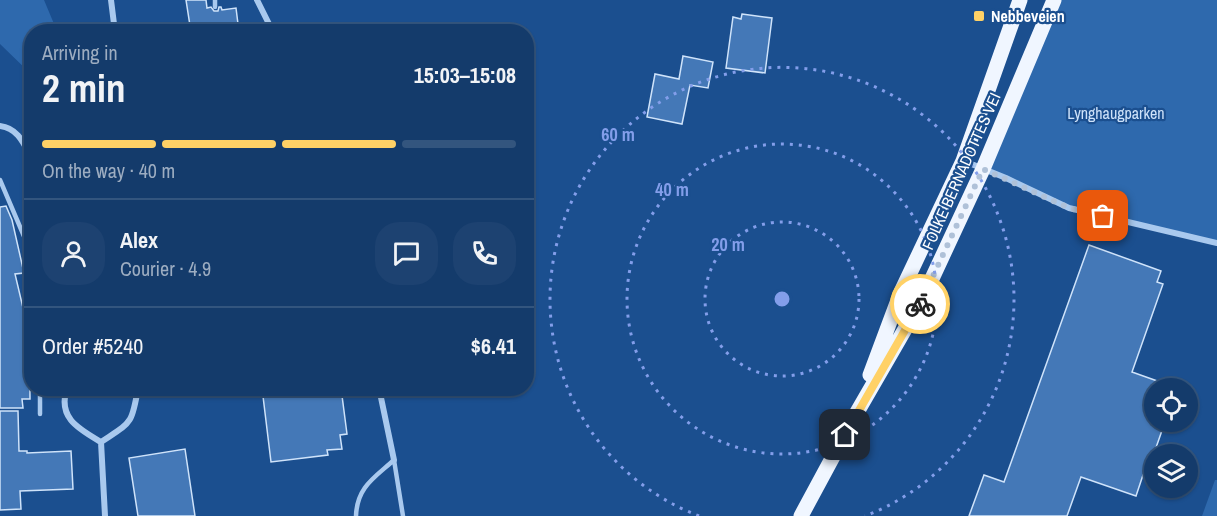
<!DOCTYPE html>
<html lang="en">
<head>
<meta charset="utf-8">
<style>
	body { margin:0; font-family:"Archivo Narrow",sans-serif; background:#1d4271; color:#f1f3f6; height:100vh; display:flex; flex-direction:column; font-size:22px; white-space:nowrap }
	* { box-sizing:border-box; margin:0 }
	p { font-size:20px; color:#9dadc1 }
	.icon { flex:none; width:33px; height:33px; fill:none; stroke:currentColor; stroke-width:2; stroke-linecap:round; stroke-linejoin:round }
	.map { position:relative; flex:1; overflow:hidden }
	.sheet { position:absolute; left:24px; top:24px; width:510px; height:372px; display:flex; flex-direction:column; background:#143b6b; border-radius:24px; box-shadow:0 2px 4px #0004,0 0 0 2px #33557e }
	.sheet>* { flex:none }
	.fabs { position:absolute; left:1144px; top:378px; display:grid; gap:12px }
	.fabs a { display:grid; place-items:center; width:54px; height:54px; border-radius:50%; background:#143b6b; box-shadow:0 2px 4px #0004,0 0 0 2px #33557e; font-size:30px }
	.pin { position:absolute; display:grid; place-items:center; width:51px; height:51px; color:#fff; margin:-26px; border-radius:12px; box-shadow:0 3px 9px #0006 }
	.courier { position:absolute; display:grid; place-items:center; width:60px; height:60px; margin:-30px; border:4px solid #ffd166; border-radius:50%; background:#fff; color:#222; box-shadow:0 2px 8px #0007 }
	.head em { font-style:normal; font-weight:800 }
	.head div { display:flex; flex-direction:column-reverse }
	.head { display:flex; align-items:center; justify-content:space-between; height:102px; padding:0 18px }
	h1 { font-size:39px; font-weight:800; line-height:45px }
	.bar { display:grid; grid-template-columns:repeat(4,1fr); gap:9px 6px; align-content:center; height:72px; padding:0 18px }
	.bar i { height:8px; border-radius:4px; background:#33557e }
	.bar .active { background:#ffd166 }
	.bar p { grid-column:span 4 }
	.line { display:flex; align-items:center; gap:15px; padding:0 18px; border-top:2px solid #33557e }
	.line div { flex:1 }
	.round { display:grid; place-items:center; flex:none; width:63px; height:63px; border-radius:24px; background:#1d4271 }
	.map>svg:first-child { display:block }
	.green { fill:#2e69ad }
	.building { fill:#4478b7; stroke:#cfe3fa; stroke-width:1.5 }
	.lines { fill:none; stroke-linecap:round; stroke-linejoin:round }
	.lane { stroke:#a9c9ee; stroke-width:4.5 }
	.street { stroke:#a9c9ee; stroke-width:6 }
	.primary { stroke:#f0f6ff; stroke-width:15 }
	.done { stroke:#afc1d8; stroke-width:6; stroke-dasharray:0 10.8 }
	.route { stroke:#ffd166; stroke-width:8 }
	.ring { fill:none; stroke:#839eea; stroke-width:3; stroke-dasharray:3 6 }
	.poi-dot { fill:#ffd166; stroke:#1b4f8f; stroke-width:2 }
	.labels { text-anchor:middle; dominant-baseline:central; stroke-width:4.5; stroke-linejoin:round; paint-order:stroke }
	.poi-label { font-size:16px; font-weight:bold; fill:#fff; stroke:#1b4f8f; text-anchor:start }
	.park-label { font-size:16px; fill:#cfe3fa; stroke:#1b4f8f }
	.street-label { font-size:16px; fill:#fff; stroke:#1b4f8f }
	.centre { fill:#839eea; stroke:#1b4f8f; stroke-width:3 }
	.ring-label { font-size:18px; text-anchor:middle; font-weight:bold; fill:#839eea; stroke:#1b4f8f; stroke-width:4.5; stroke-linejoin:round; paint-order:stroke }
</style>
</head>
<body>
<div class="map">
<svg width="1217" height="516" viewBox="0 0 1217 516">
	<rect width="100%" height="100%" fill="#1b4f8f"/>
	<!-- green -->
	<path class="green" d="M0,0H44L57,31L32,32L31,74L0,44Z
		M1056,0H1217V243L1069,208L983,169Z
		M1215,480H1217V516H1202Z"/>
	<!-- building -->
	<path class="building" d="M186,0H206L207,8L211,7L214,11H218L219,7H221L222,10L236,8L239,32H191Z
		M742,14L772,18L765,73L726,68L733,17L741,19Z
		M683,56L713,62L708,88L690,85L682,124L647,117L655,74L679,79Z
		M6,206L12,220L24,273L15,274L24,312L29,311L30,399H22L23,408H0V207Z
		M1089,245L1161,271L1157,282L1163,284L1132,372L1177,388H1155V422H1165L1146,476L1143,475L1136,496L1081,477L1067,516H969L984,475L1004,482Z
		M262,388H341L347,434L340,435L342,449L327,450L328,455L271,462Z
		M0,411H18L19,451H27V453L71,451L73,489L20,491L21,509L0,510Z
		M185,449L195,516H138L129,458Z"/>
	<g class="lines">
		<!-- lane -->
		<path class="lane" d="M215,7V0
			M0,180L32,255
			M40,388V414
			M394,460L403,516
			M356,516C357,487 374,478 394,460"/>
		<!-- street -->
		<path class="street" d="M111,0L115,32
			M257,0L273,32
			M0,126C18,128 24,144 32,159
			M964,161L1006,178L1069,208L1217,243
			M67,388C57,418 79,429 101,442
			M379,388L394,460
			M101,442L105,516
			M101,442C131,422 132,425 138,388"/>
		<!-- primary -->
		<path class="primary" d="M870,375L901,292L963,161L1020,0
			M801,516L856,414L923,298L983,169L1054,0"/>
	</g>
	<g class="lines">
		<!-- done -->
		<path class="done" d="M920,304L983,169L1069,208L1103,216"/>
		<!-- route -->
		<path class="route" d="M845,435L920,304"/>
	</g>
	<!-- distance rings -->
	<g class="ring">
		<circle cx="782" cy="299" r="77"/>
		<circle cx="782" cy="299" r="155"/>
		<path d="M699 516A232 232 0 1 1 865 516"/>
	</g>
	<!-- markers -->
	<rect class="poi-dot" x="973" y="10" width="12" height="12" rx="3"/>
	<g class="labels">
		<!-- poi labels -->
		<g class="poi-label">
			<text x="991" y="16">Nebbeveien</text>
		</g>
		<!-- park labels -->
		<g class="park-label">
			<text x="1116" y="113">Lynghaugparken</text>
		</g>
		<!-- street labels -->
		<g class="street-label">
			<text transform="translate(961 171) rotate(-66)">FOLKE BERNADOTTES VEI</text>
		</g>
	</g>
	<circle cx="782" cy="299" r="9" class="centre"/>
	<g class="ring-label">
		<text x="618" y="141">60 m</text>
		<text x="672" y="196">40 m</text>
		<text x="728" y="251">20 m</text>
	</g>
</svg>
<div class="fabs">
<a><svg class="icon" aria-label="locate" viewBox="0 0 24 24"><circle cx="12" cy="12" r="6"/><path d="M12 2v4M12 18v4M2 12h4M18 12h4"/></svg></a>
<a><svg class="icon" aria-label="layers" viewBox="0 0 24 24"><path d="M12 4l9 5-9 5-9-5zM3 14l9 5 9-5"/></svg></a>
</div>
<div class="pin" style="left:1103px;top:216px;background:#ea580c"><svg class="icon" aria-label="bag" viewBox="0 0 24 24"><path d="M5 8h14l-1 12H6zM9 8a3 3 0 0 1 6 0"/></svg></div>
<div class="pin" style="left:845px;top:435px;background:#1f2937"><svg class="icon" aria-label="home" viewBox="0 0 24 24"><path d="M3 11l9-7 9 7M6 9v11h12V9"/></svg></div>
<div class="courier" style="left:920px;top:304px"><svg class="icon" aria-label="bike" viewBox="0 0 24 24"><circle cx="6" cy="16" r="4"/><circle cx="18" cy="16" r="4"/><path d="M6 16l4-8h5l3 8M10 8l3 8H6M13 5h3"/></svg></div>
<section class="sheet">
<div class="head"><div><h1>2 min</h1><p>Arriving in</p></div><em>15:03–15:08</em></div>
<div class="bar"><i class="active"></i><i class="active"></i><i class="active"></i><i></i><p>On the way · 40 m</p></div>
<div class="line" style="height:108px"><a class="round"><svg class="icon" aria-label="person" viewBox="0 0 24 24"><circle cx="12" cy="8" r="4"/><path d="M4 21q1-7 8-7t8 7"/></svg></a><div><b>Alex</b><p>Courier · 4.9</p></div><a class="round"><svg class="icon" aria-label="chat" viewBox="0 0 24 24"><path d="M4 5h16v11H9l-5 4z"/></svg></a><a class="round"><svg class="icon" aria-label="phone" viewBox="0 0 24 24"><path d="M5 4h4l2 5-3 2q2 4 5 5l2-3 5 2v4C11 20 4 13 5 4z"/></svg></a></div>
<div class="line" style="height:78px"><div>Order #5240</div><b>$6.41</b></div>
</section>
</div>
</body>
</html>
